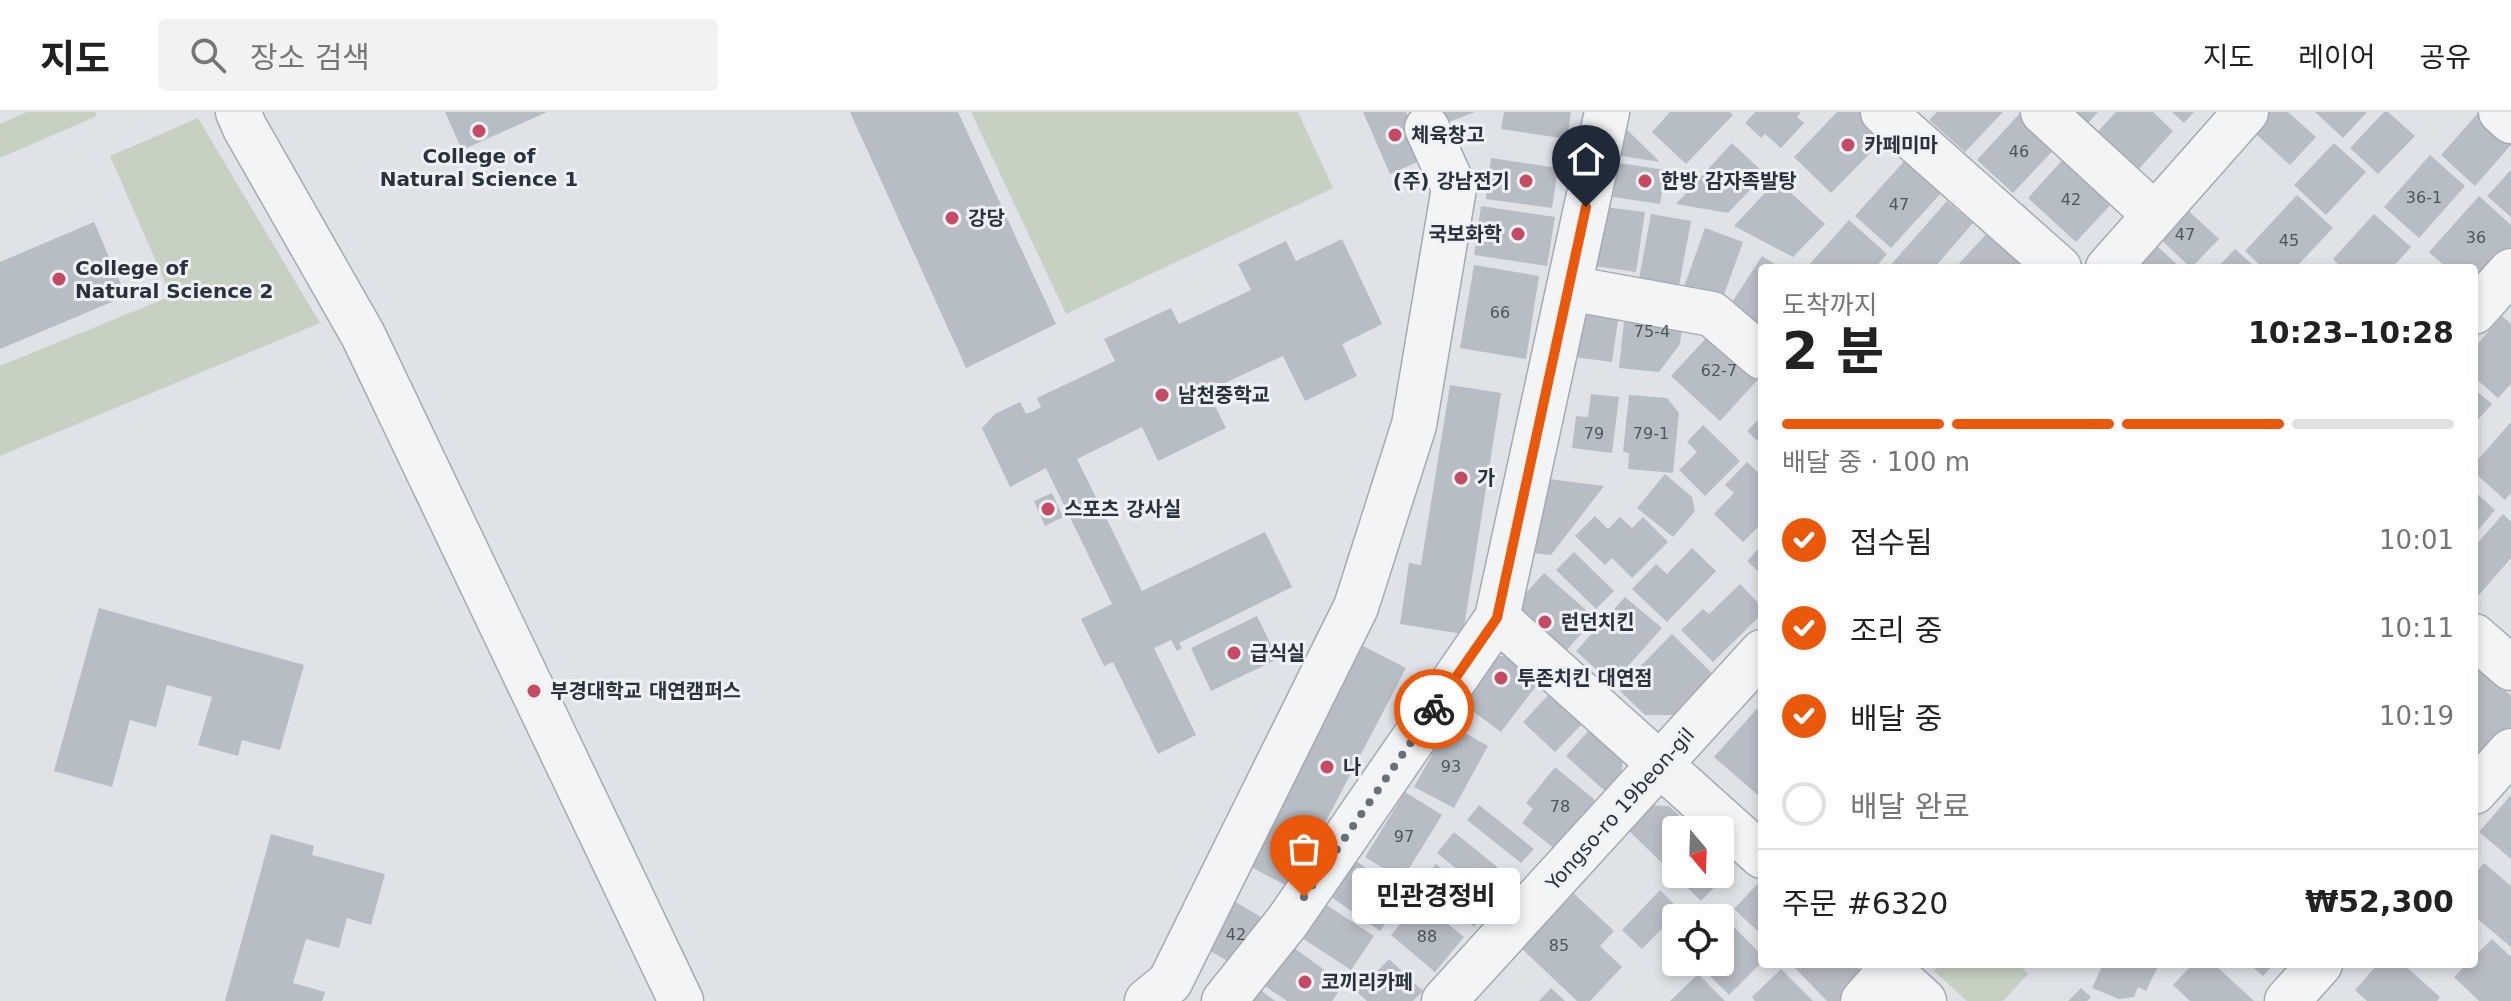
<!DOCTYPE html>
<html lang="ko">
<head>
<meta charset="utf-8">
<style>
	body { margin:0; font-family:"DejaVu Sans","Noto Sans KR",sans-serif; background:#f2f2f2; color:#222; height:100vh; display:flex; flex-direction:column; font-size:30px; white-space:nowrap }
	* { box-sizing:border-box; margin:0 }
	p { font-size:26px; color:#767676 }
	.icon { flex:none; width:44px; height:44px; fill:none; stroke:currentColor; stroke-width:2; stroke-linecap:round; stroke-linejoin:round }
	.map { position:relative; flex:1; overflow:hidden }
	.details { position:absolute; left:1758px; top:152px; width:720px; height:704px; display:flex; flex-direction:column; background:#fff; border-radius:8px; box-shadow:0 4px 12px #0003 }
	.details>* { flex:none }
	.needle { width:52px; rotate:161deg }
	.tools { position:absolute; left:1662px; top:704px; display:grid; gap:16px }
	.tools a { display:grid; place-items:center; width:72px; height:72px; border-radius:8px; background:#fff; box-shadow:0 4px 12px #0003; font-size:40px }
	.pin { position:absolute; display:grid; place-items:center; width:68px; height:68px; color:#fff; margin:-82px -34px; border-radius:50% 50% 50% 0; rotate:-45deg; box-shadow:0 0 8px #0007 }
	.pin .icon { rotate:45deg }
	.courier { position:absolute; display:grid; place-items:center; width:80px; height:80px; margin:-40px; border:6px solid #ea580c; border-radius:50%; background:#fff; color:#222; box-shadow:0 2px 10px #0007 }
	.bubble { position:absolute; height:56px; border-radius:8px; background:#fff; box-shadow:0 4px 12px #0003; font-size:26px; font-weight:700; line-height:56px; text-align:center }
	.overview em { font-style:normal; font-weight:700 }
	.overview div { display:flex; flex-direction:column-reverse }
	.overview { display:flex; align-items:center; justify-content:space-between; height:136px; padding:0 24px }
	h1 { font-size:52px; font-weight:700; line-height:60px }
	.bar { display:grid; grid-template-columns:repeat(4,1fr); gap:12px 8px; align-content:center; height:96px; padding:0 24px }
	.bar i { height:10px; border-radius:6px; background:#e0e0e0 }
	.bar .active { background:#ea580c }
	.bar p { grid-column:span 4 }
	.line { display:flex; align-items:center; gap:20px; padding:0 24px; border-top:2px solid #e0e0e0 }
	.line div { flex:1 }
	ol { padding:0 24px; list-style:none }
	li { display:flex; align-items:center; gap:24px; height:88px }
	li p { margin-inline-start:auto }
	li .icon { padding:8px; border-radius:50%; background:#ea580c; color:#fff; stroke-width:4 }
	li:last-child { color:#767676 }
	li i { width:44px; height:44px; border:4px solid #e0e0e0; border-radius:50% }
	header { display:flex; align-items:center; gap:48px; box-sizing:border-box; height:112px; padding:0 40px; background:#fff; border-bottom:2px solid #e0e0e0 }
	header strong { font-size:38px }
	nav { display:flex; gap:44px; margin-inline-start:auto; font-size:28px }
	.search { width:560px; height:72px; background:#f2f2f2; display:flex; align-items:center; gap:20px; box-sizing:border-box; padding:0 28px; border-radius:8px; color:#767676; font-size:30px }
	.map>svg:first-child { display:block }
	.green { fill:#c6d1c1 }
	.building { fill:#b7bdc4 }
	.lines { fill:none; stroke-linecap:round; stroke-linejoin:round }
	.minor-casing { stroke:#a5aab2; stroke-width:47 }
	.minor { stroke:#f2f4f6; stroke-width:44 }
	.done { stroke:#69707a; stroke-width:8; stroke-dasharray:0 14.4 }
	.route { stroke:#ea580c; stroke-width:10 }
	.poi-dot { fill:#c74a64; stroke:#eff2f5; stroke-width:3 }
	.labels { text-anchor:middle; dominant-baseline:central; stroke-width:6; stroke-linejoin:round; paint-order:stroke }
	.number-label { font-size:16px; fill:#4c5560 }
	.poi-label { font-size:20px; font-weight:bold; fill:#29323e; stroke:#eff2f5; text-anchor:start }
	.street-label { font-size:20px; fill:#29323e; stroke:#eff2f5 }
</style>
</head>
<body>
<header>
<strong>지도</strong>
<div class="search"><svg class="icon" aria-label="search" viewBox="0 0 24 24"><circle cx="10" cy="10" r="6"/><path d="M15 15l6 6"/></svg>장소 검색</div>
<nav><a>지도</a><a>레이어</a><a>공유</a></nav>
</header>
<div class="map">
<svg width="2511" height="889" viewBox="0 0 2511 889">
	<rect width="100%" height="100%" fill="#dfe3e8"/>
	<!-- green -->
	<path class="green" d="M27,0H95L97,4L0,46V12Z
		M971,0H1298L1333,76L1066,202Z
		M198,6L320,211L0,344V254L171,184L110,44Z
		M1940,852H2018L2028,862L2003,889H1967L1934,859Z"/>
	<!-- building -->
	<path class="building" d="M445,0H547L462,38Z
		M850,0H958L1056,212L966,256Z
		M1363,0H1406L1427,46L1390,62Z
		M1436,0H1475L1441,13Z
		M1504,0H1571L1567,27L1501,17Z
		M1670,0H1730L1733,3L1686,52L1652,20Z
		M1755,0H1801L1797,5L1804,11L1781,36L1765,22L1761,26L1745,11Z
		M1837,0H1860L1886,25L1831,81L1794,45Z
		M1937,0H2003L1965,40L1929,8Z
		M2021,0H2028L2061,30L2013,81L1977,48Z
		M2056,0H2098L2079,21Z
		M2116,0H2153L2173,19L2128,69L2087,31Z
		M2172,0H2194L2184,11Z
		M2260,0H2288L2316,25L2290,53L2247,14Z
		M2315,0H2367L2343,26Z
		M2384,0H2388L2415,24L2378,62L2350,36Z
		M2479,0L2511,29V33L2475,74L2441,43Z
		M1614,5L1660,50L1608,42Z
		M1732,31L1765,62L1728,101L1676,92Z
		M2334,31L2366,60L2326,103L2294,73Z
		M2430,43L2465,74L2419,126L2384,95Z
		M2066,44L2114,89L2076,130L2028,86Z
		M1491,46L1558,56L1552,96L1486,87Z
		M1906,47L1942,80L1891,136L1855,104Z
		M1606,49L1666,58L1660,92L1600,83Z
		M2511,58V105L2487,84Z
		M1777,68L1825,112L1793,145L1734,114Z
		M2297,83L2333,116L2295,156H2263L2245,139Z
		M2479,84L2511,113V138L2474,179V156H2447L2429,140Z
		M1947,89L1973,111L1934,156H1888Z
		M2178,89L2219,127L2191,156L2151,118Z
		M1481,94L1555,105L1547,154L1474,143Z
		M1597,94L1645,100L1636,160L1588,153Z
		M1651,102L1691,109L1679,174L1639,167Z
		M2374,102L2411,135L2392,156H2342L2333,147Z
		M1849,108L1887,142L1875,156H1810L1808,154Z
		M94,110L126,184L0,237V150Z
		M1705,116L1743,130L1721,191L1683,178Z
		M1990,118L2031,156H1955Z
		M2145,123L2181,156H2114Z
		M1342,127L1382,212L1342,232L1357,264L1305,289L1283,244L1225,271L1230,281L1213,290L1226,316L1158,349L1142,315L1077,347L1142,479L1265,420L1292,475L1179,531L1182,536L1177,539L1171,528L1154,536L1196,623L1158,642L1113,550L1104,554L1081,507L1112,492L1046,356L1010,375L982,316L995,302L1020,290L1026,302L1034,299L1041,295L1037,286L1115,249L1104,227L1171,196L1179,212L1251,178L1238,152L1286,129L1296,149Z
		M2235,137L2256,156H2217Z
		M1762,144L1781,156H1762V215L1729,195Z
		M1474,153L1539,164L1526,247L1460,236Z
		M1581,197L1619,202L1612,250L1574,245Z
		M1625,200L1683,207L1680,232L1659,260L1619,256Z
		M2502,204L2511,212V272L2498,286L2474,265V236Z
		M1719,212L1762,263L1720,309L1671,264Z
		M1450,273L1501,281L1463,522L1400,512L1409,451L1421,453Z
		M2474,277L2492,292L2474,312Z
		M1591,282L1619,285L1612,341L1572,336L1576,304L1588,305Z
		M1629,283L1667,286L1679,301L1673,361L1628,357L1629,341L1623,340Z
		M1762,304V333L1747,319Z
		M2511,310V381L2505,388L2474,360V352Z
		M1703,313L1740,349L1705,384L1679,358L1697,340L1687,330Z
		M1747,350L1762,364V411L1743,430L1714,402L1734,381L1725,373Z
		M1665,362L1692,385L1695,399L1673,425L1637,396Z
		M1542,366L1604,374L1551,443L1532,441Z
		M2474,379L2495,398L2474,423Z
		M1052,381L1063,405L1045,414L1034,389Z
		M2503,402L2511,410V446L2478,484L2474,481V435Z
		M1595,404L1608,417L1620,405L1632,416L1643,405L1668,430L1632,466L1612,446L1605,453L1575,424Z
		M1762,433V463L1747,449Z
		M1692,436L1716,459L1667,510L1632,477L1656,452L1667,462Z
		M1574,440L1614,479L1596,497L1556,458Z
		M1544,461L1595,506L1566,539L1515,493Z
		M1740,472L1762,495V502L1713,550L1681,518L1703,497L1709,502Z
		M1625,485L1662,516L1612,572L1576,539Z
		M99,496L304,553L280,638L242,628L238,644L198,633L212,585L167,573L156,615L130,608L112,675L54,659Z
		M1257,504L1278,547L1211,579L1191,536Z
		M1672,522L1713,562L1673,603H1645L1618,577Z
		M1363,534L1406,556L1291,776L1249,754Z
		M1485,544H1513L1542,566L1501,620L1454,585Z
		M2474,549L2511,584V614L2481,645L2474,639Z
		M1552,579L1584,610L1555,640L1523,610Z
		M1762,591V681L1759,684L1714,645Z
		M1449,612L1488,634L1454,696L1414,675Z
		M1591,616L1623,646L1621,666L1607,681L1566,644Z
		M1555,655L1595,688L1555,737L1522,711L1533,697L1526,691Z
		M1405,680L1442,703L1402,768L1365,745Z
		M2511,683V747L2479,720Z
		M1479,693L1534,737L1521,751L1467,708Z
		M1643,693L1669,694L1694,718H1676V762H1720V743L1733,756L1701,789L1624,714Z
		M1454,720L1512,767L1495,788L1437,741Z
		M271,722L314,734L312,743L385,762L371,813L347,806L339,836L306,827L293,871L325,880L322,889H225Z
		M1352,746L1405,784L1380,819L1327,782Z
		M2484,751L2511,774V835L2474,804V763Z
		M1436,752L1489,797L1474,815L1421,770Z
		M1762,767V823L1734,797Z
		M1569,777L1614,819L1600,834L1622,855L1590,889H1577L1517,832Z
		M1660,778L1680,798L1642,837L1622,818Z
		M1234,789L1266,808L1238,855L1205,836Z
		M1420,789L1464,825L1435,860L1391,823Z
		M1325,792L1374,824L1351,858L1302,826Z
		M1734,815L1762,843V850L1729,883L1698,852L1720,850V829Z
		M2492,827L2511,845V889H2479L2454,865L2467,852H2474V845Z
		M1290,833L1344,872L1332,889H1287L1262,872Z
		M1389,847L1423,879L1413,889H1367L1357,880Z
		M1791,852H1854L1866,864L1840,889H1827Z
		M2103,852L2117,854L2159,852L2146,879L2138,875L2134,885L2119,887L2092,876Z
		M2193,852H2214L2254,889H2190L2173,873Z
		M2249,852H2274L2263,864Z
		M2378,852H2403L2440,885L2437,889H2367L2355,878Z
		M1781,857L1813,889H1755L1752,885Z
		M1698,862L1725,889H1670Z
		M1551,876L1565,889H1539Z
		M2081,876L2091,885L2087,889H2068Z
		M1262,879L1275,889H1253Z"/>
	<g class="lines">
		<!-- minor casing -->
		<g class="minor-casing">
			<path id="minor" d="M238,0L245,16L363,223L681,889
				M1883,0L2059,156
				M2043,0L2155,103
				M2501,0L2511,9
				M2108,156L2246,0
				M1569,176L1712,202L1762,245
				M2474,200L2511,159
				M1497,506L1762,744
				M2474,524L2511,556
				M2474,680L2511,639
				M1883,852L1924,889
				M1147,889L1170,870L1356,495L1414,313L1454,76L1427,16
				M1224,889L1287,810L1497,506L1607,0
				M1444,889L1762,540
				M1863,889L1896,852
				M2287,889L2320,852"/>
		</g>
		<!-- minor -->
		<use href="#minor" class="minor"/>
	</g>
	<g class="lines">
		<!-- done -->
		<path class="done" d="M1304,785L1434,597"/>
		<!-- route -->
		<path class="route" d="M1434,597L1497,506L1586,95"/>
	</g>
	<!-- markers -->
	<g class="poi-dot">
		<circle cx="479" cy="19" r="8"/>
		<circle cx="1395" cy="23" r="8"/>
		<circle cx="1848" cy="33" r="8"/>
		<circle cx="1526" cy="69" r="8"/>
		<circle cx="1645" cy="69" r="8"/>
		<circle cx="952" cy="106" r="8"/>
		<circle cx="1518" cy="122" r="8"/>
		<circle cx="59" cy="167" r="8"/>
		<circle cx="1162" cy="283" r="8"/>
		<circle cx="1461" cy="366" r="8"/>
		<circle cx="1048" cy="397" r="8"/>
		<circle cx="1545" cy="510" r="8"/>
		<circle cx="1234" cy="541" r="8"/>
		<circle cx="1501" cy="566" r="8"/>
		<circle cx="534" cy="579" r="8"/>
		<circle cx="1327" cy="655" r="8"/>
		<circle cx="1305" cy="870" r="8"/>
	</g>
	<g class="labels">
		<!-- number labels -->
		<g class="number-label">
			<text x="2019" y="39">46</text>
			<text x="2424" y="85">36-1</text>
			<text x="2071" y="87">42</text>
			<text x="1899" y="92">47</text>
			<text x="2185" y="122">47</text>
			<text x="2476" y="125">36</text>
			<text x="2289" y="128">45</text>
			<text x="1500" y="200">66</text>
			<text x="1652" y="219">75-4</text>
			<text x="1719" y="258">62-7</text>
			<text x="1594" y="321">79</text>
			<text x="1651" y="321">79-1</text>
			<text x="1451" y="654">93</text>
			<text x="1560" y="694">78</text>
			<text x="1404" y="724">97</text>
			<text x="1236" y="822">42</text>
			<text x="1427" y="824">88</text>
			<text x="1559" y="833">85</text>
		</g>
		<!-- poi labels -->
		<g class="poi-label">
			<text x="1411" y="23">체육창고</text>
			<text x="1864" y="33">카페미마</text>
			<text x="479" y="44" text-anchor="middle">College of<tspan x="479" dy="23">Natural Science 1</tspan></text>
			<text x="1510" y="69" text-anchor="end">(주) 강남전기</text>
			<text x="1661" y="69">한방 감자족발탕</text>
			<text x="968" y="106">강당</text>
			<text x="1502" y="122" text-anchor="end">국보화학</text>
			<text x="75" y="156">College of<tspan x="75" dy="23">Natural Science 2</tspan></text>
			<text x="1178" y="283">남천중학교</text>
			<text x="1477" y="366">가</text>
			<text x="1064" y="397">스포츠 강사실</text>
			<text x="1561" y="510">런던치킨</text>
			<text x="1250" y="541">급식실</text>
			<text x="1517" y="566">투존치킨 대연점</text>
			<text x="550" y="579">부경대학교 대연캠퍼스</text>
			<text x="1343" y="655">나</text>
			<text x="1321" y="870">코끼리카페</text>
		</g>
		<!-- street labels -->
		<g class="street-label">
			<text transform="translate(1620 697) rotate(-48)">Yongso-ro 19beon-gil</text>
		</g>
	</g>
</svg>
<div class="tools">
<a><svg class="needle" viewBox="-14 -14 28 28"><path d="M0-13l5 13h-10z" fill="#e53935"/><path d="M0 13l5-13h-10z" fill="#767676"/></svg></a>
<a><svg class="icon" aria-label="locate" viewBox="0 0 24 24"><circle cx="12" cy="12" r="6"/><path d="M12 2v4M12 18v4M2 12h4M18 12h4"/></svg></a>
</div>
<div class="pin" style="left:1304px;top:785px;background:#ea580c"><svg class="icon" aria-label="bag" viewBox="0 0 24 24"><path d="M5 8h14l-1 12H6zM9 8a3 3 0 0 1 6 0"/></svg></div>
<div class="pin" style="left:1586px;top:95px;background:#1f2937"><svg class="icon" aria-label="home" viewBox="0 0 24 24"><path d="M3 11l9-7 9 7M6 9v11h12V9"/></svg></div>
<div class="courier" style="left:1434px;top:597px"><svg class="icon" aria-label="bike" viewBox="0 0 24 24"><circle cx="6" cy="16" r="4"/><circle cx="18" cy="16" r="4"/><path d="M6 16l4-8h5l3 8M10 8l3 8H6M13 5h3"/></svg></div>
<div class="bubble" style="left:1352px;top:756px;width:168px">민관경정비</div>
<section class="details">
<div class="overview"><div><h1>2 분</h1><p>도착까지</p></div><em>10:23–10:28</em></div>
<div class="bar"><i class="active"></i><i class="active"></i><i class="active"></i><i></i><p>배달 중 · 100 m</p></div>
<ol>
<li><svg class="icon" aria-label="check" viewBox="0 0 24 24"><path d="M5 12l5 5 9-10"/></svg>접수됨<p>10:01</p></li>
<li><svg class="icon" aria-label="check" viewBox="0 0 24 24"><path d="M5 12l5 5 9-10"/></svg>조리 중<p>10:11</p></li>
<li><svg class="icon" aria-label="check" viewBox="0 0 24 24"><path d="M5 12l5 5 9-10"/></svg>배달 중<p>10:19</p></li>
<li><i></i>배달 완료</li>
</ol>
<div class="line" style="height:104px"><div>주문 #6320</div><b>₩52,300</b></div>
</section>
</div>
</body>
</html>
